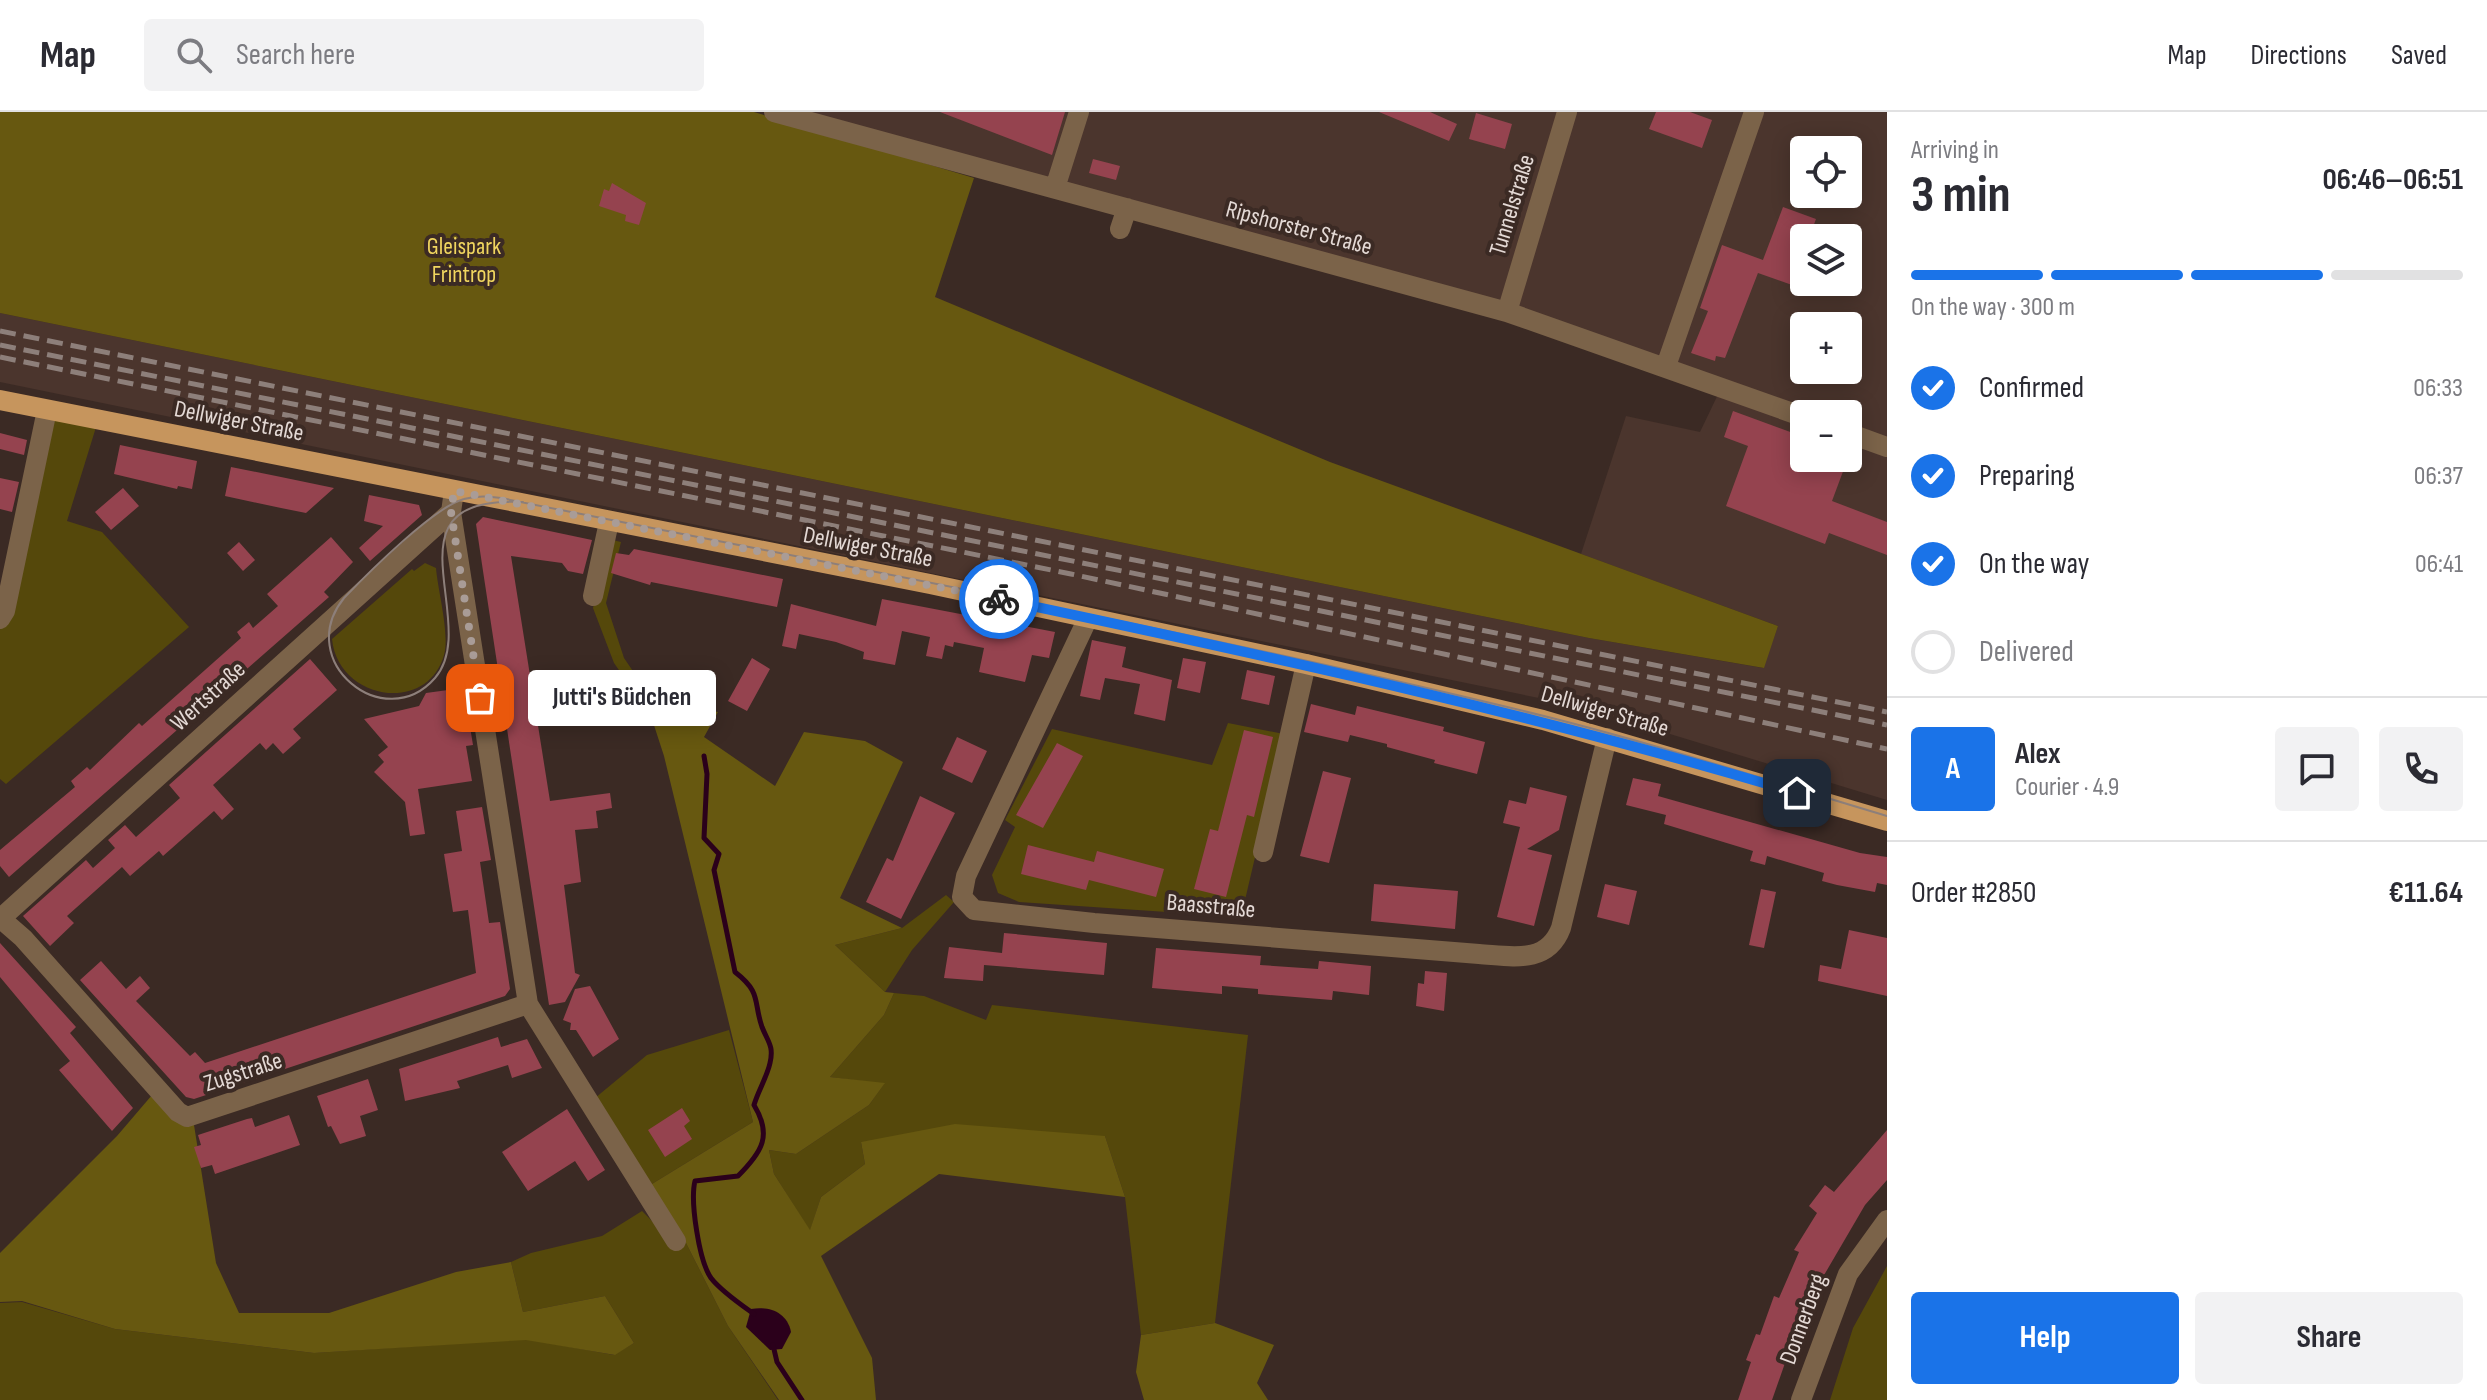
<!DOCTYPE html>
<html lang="en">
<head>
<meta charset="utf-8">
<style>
	body { margin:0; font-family:"Sofia Sans Condensed",sans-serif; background:#f2f2f3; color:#2b2b33; height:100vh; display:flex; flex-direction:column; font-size:30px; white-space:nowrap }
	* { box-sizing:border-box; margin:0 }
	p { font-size:26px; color:#7c7c81 }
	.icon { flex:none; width:44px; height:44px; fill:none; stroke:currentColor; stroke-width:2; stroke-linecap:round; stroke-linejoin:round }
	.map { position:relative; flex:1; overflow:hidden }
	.sheet { display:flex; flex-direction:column; background:#fff; width:600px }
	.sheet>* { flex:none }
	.tools { position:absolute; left:1790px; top:24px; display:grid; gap:16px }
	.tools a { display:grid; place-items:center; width:72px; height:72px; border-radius:8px; background:#fff; box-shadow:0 4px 20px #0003; font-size:40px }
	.pin { position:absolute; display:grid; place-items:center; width:68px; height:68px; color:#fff; margin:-34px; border-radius:16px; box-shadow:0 4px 12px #0006 }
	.courier { position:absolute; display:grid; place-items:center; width:80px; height:80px; margin:-40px; border:6px solid #1a73e8; border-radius:50%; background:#fff; color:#222; box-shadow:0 2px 10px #0007 }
	.bubble { position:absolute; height:56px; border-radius:8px; background:#fff; box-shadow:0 4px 20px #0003; font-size:26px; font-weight:700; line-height:56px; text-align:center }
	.head em { font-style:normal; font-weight:700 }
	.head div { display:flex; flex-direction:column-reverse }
	.head { display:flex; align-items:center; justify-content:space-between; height:136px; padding:0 24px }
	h1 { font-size:52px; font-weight:700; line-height:60px }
	.bar { display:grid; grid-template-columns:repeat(4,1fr); gap:12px 8px; align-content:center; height:96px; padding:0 24px }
	.bar i { height:10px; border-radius:6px; background:#e1e1e2 }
	.bar .selected { background:#1a73e8 }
	.bar p { grid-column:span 4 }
	.line { display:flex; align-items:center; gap:20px; padding:0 24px; border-top:2px solid #e1e1e2 }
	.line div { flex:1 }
	.round { display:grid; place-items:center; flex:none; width:84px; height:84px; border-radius:8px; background:#f2f2f3 }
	ol { padding:0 24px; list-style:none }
	li { display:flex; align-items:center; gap:24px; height:88px }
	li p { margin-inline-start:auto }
	li .icon { padding:8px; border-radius:50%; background:#1a73e8; color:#fff; stroke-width:4 }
	li:last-child { color:#7c7c81 }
	li i { width:44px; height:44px; border:4px solid #e1e1e2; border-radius:50% }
	.cta { display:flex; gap:16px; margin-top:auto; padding:16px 24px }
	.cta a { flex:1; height:92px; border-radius:8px; background:#1a73e8; color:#fff; font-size:32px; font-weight:700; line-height:92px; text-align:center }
	.cta a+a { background:#f2f2f3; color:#2b2b33 }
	header { display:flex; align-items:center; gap:48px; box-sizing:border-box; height:112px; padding:0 40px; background:#fff; border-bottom:2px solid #e1e1e2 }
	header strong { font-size:38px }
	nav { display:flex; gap:44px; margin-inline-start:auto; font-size:28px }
	.search { width:560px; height:72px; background:#f2f2f3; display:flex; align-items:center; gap:20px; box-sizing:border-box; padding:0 28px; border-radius:8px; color:#7c7c81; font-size:30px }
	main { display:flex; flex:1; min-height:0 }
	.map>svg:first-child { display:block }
	.built { fill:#4b352d; fill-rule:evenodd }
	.green { fill:#55480b }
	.forest { fill:#675810 }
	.water { fill:#2b001b }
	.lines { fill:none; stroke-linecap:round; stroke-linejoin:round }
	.stream { stroke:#2b001b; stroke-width:5 }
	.building { fill:#95434f }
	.minor { stroke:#7b6349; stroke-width:20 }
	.major { stroke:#c6955d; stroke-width:20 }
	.tram { stroke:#8d7f7a; stroke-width:2 }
	.rail { stroke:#8d7f7a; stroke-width:5; stroke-dasharray:16 8; stroke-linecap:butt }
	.done { stroke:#a99c97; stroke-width:8; stroke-dasharray:0 14.4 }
	.route { stroke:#1a73e8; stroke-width:10 }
	.labels { text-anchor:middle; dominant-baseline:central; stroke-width:8; stroke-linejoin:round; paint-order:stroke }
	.street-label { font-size:24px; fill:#e4d9d5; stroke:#3b2a24 }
	.park-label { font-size:24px; fill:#f0d55f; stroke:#3b2a24 }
</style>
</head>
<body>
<header>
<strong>Map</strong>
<div class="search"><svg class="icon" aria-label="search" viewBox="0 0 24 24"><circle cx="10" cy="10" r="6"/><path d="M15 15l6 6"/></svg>Search here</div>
<nav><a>Map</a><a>Directions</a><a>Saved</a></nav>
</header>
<main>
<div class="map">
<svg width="1887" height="1288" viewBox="0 0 1887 1288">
	<rect width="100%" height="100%" fill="#3b2a24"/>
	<!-- built -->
	<path class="built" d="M790,0H1887V688L1578,594L0,270V201L1589,526L1763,556L1778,514L1581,442L1626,304L1700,320L1723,272ZM1804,38H1848V82H1804ZM1804,126H1848V170H1804ZM1804,214H1848V258H1804ZM1804,302H1848V346H1804Z"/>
	<!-- green -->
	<path class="green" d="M50,301L97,312L67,409L102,420L189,515L6,672L0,667V504Z
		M608,427L621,430L606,491L624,546L652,587L651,604L614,551L593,496Z
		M425,451L436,456C438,480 450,522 444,543C427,603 338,588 332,527L412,457L414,459Z
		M1228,611L1284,622L1241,805L1019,790L998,781L992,763L1015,715L1005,708L1052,617L1212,653Z
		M946,783L954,790L912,838L885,880L835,833L902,816Z
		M894,881L924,884L986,908L992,893L1248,923L1215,1211L1141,1223L1125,1085L1105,1024L861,1030L865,1052L821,1085L810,1119L774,1062L769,1038L796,1042L869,993L884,972L830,965L884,903Z
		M729,918L753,1010L647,1075L589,991L647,943Z
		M642,1099L660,1117L684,1127L728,1214L778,1288H0V1191L22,1190L115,1217L314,1241L526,1227L614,1243L634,1231L605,1184L523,1200L511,1150L531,1141L602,1124Z
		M1887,1154V1288H1830L1853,1216Z"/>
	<!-- forest -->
	<path class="forest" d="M0,0H754L974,66L935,185L1330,350L1778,514L1764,556L1589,526L0,201Z
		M652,587L718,600L704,625L775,674L804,620L865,629L903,650L840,786L902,816L835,833L885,880L894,881L884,903L830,965L885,971L869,993L796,1042L769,1038L774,1062L810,1118L821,1085L865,1052L861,1030L955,1012L1105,1024L1125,1085L939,1062L821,1144L872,1246L876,1288H779L728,1214L684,1127L647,1075L753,1010L664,644L651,604Z
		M158,976L194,1013L216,1151L239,1201H329L456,1160L511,1150L523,1200L605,1184L634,1231L615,1243L526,1228L314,1241L115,1217L22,1189L0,1190V1141L117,1024Z
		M1215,1211L1274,1233L1257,1271L1268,1288H1144L1136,1260L1141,1223Z"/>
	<!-- water -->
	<path class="water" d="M751,1197C769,1194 787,1200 791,1220L782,1237L770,1238L746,1215Z"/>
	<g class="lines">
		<!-- stream -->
		<path class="stream" d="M704,644L707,662L704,726L719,742L714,758L735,860C762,881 753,889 762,915C768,930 774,934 770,951C767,965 758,979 754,993C772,1023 763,1039 738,1064L695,1069C690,1089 699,1149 711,1166C721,1179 740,1192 754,1202
			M773,1233L777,1250L802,1288"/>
	</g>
	<!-- building -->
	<path class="building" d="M940,0H1065L1052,43Z
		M1379,0H1430L1457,12L1449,29Z
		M1656,0H1690L1712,8L1702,36L1649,17Z
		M1476,1L1512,12L1505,37L1469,27Z
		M1093,47L1120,54L1116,68L1089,61Z
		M612,71L646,91L639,113L625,109L626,103L599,94L604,77L609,79Z
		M1783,95L1816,107L1809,126H1804V140L1792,173L1758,161Z
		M1722,133L1763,148L1725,246L1716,244L1715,249L1691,241L1708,199L1700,196Z
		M1733,299L1804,325V346H1848L1832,389L1887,410V443L1829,421L1825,432L1726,394L1748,334L1724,325Z
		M0,321L27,328L24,343L0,337Z
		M120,333L197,349L192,377L178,374L177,377L114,362Z
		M231,355L281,365L334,376L306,401L281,396L225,384Z
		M0,366L19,370L12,400L0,397Z
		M123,376L139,394L111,418L95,400Z
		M369,383L419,393L422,403L370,449L359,436L383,414L364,409Z
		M483,405L592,428L583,462L568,459L562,451L511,444L550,689L610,681L612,696L596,699L598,716L575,718L581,770L564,773L575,861L580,863L565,890L549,893L483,459L476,412Z
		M331,425L353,450L324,480L329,485L9,765L0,754V738L75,675L71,669L87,655L90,658L139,611L142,614L241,526L237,520L249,510L253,516L278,494L267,482Z
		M239,430L255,448L243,459L227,441Z
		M634,437L783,467L777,495L651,470L650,473L611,461L616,441L629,443Z
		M882,487L1055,520L1049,546L1032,543L1025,570L979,560L984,536L954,530L953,535L945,533L942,547L926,544L930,525L902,519L895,553L863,547L864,540L836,530L799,522L796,537L782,534L791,492L876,514Z
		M1092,528L1126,535L1122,555L1172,568L1165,609L1134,602L1140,572L1105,566L1100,588L1080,584Z
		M752,546L770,557L747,599L728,589Z
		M1183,546L1206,550L1200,581L1177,576Z
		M310,547L337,578L293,617L301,626L283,642L273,631L266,638L260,631L213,673L234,697L222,708L214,699L163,744L159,739L130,764L122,755L67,804L74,811L50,834L23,804L86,748L93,756L115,736L108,728L125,713L136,725L180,686L169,673Z
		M1247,558L1275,564L1269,593L1241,587Z
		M462,566L473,633L466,634L472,669L418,677L425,722L410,724L405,690L374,660L384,650L378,643L388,635L364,607L419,594L426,581L448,578L446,569Z
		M1311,592L1355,603L1357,594L1444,615L1443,619L1485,630L1477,662L1434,651L1435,648L1387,635V632L1350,623L1348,630L1304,620Z
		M1244,618L1273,625L1254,705L1247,703L1226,785L1194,777L1210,717L1218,719Z
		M957,625L987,639L972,671L942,657Z
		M1057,631L1083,644L1043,716L1016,703Z
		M1323,659L1351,666L1329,751L1300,744Z
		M1633,666L1661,672L1658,684L1860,741L1887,745V773L1877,771L1875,780L1837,773L1822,769L1824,761L1767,744L1765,753L1750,749L1753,739L1664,712L1666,703L1626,693Z
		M1530,675L1567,684L1559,718L1527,737L1552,743L1534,814L1497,805L1520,715L1503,711L1509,688L1526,692Z
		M920,684L955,701L901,807L866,790L887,746L893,749Z
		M482,695L491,748L480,750L489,811L500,810L510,877L505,884L194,987L186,985L80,868L101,849L126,877L140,864L150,876L136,889L190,944L195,940L205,951L476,861L468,798L453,800L444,742L462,739L456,699Z
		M1028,733L1094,750L1097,739L1164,757L1156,785L1089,768L1086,778L1021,762Z
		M1374,772L1458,779L1455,817L1371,809Z
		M1605,772L1637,779L1629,813L1597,805Z
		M1761,777L1776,780L1764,836L1749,833Z
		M1849,818L1887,826V884L1818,869L1820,853L1841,857Z
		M1004,821L1107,831L1104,863L984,853L983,869L944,866L949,835L1002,841Z
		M0,831L76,915L70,921L133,996L112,1019L59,958L70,949L0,865Z
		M1156,836L1261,844L1260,853L1318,857L1319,849L1371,854L1369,883L1333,879L1332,888L1258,882V877L1222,874V882L1152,876Z
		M1425,859L1447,861L1444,899L1416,894L1418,871L1424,872Z
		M590,874L619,927L593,945L576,918H570L571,911L563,908L575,877Z
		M498,925L501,935L527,927L542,956L512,966L508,953L457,969L460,976L405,989L399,957Z
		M368,967L378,998L360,1004L366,1024L340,1032L331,1014L328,1015L317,984Z
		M682,996L690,1009L684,1014L692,1027L665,1045L648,1018Z
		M567,997L605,1058L588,1069L575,1049L528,1079L502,1040Z
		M289,1003L300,1033L215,1062L212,1053L201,1056L194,1035L201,1033L198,1023L247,1007L252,1006L255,1015Z
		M1887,1018V1068L1865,1093L1813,1182L1810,1180L1772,1288H1738L1751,1250L1746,1248L1756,1222L1760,1223L1774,1184L1779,1186L1799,1140L1794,1138L1817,1101L1809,1094L1825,1073L1834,1080Z"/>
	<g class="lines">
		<!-- minor -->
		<path class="minor" d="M774,0L1507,200L1804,305
			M1055,76L1079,0
			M1120,117L1127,96
			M1507,200L1567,0
			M1666,254L1754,0
			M1848,321L1887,335
			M454,379L451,400L528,892L676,1129
			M593,484L609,410
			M1088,506L966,764L962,785L974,798L1094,811L1479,842C1511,844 1547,853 1561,816L1607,626
			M0,507L5,499L47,298
			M1263,740L1306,552
			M0,806L23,826L178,1000L187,1005L528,892
			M0,807L451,400
			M1801,1288L1848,1162L1887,1108"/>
		<!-- major -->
		<path class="major" d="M0,288L930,472L1306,552L1543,608L1887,709"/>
		<!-- tram -->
		<path class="tram" d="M523,390C378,382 483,511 435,566C384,624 293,549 344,486C368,461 434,395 464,387C477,383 489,384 501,386C849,456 1199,519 1544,604C1659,633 1773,670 1887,704"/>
		<!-- rail -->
		<path class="rail" d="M0,219L1887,600
			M0,233L1887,613
			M0,245L1071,462L1887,637"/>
	</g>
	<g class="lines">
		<!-- done -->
		<path class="done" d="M480,586L451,400L454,379L999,487"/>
		<!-- route -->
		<path class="route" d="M999,487C1269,544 1532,601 1797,681"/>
	</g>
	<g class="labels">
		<!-- street labels -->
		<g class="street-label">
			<text transform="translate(1512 93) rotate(-73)">Tunnelstraße</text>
			<text transform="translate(1299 116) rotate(15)">Ripshorster Straße</text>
			<text transform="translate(239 309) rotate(11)">Dellwiger Straße</text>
			<text transform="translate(868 435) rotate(11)">Dellwiger Straße</text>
			<text transform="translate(208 584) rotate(-42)">Wertstraße</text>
			<text transform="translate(1605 599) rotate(16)">Dellwiger Straße</text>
			<text transform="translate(1211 794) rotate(5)">Baasstraße</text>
			<text transform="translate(243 960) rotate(-18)">Zugstraße</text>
			<text transform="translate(1803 1207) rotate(-70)">Donnerberg</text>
		</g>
		<!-- park labels -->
		<g class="park-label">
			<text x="464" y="134">Gleispark<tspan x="464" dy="28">Frintrop</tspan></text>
		</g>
	</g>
</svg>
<div class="tools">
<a><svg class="icon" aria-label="locate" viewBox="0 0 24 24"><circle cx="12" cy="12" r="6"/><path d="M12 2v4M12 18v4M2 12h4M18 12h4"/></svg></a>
<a><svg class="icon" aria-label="layers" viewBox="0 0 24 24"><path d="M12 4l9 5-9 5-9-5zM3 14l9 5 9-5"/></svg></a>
<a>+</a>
<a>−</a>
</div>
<div class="pin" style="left:480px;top:586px;background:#ea580c"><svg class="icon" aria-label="bag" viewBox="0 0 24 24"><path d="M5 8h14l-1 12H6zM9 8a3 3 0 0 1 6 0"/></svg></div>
<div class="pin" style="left:1797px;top:681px;background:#1f2937"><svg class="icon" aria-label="home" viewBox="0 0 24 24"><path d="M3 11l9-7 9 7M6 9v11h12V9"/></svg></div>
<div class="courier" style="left:999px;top:487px"><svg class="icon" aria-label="bike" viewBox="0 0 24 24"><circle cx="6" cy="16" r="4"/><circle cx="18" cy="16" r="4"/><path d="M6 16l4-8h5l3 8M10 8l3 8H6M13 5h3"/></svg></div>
<div class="bubble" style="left:528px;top:558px;width:188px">Jutti's Büdchen</div>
</div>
<section class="sheet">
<div class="head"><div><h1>3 min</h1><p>Arriving in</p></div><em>06:46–06:51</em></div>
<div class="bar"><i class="selected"></i><i class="selected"></i><i class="selected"></i><i></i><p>On the way · 300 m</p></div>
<ol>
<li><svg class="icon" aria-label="check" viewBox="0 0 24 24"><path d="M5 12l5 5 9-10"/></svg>Confirmed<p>06:33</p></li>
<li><svg class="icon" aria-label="check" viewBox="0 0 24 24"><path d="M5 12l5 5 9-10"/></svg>Preparing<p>06:37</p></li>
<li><svg class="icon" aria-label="check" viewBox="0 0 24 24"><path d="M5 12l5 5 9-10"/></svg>On the way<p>06:41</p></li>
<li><i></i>Delivered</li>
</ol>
<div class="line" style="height:144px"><b class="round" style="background:#1a73e8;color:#fff">A</b><div><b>Alex</b><p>Courier · 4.9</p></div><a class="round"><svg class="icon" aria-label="chat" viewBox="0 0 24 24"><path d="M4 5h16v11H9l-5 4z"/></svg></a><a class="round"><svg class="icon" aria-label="phone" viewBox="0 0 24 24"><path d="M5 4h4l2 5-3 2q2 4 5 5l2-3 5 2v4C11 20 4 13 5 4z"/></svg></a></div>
<div class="line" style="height:104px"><div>Order #2850</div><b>€11.64</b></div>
<div class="cta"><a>Help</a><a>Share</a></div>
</section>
</main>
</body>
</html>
